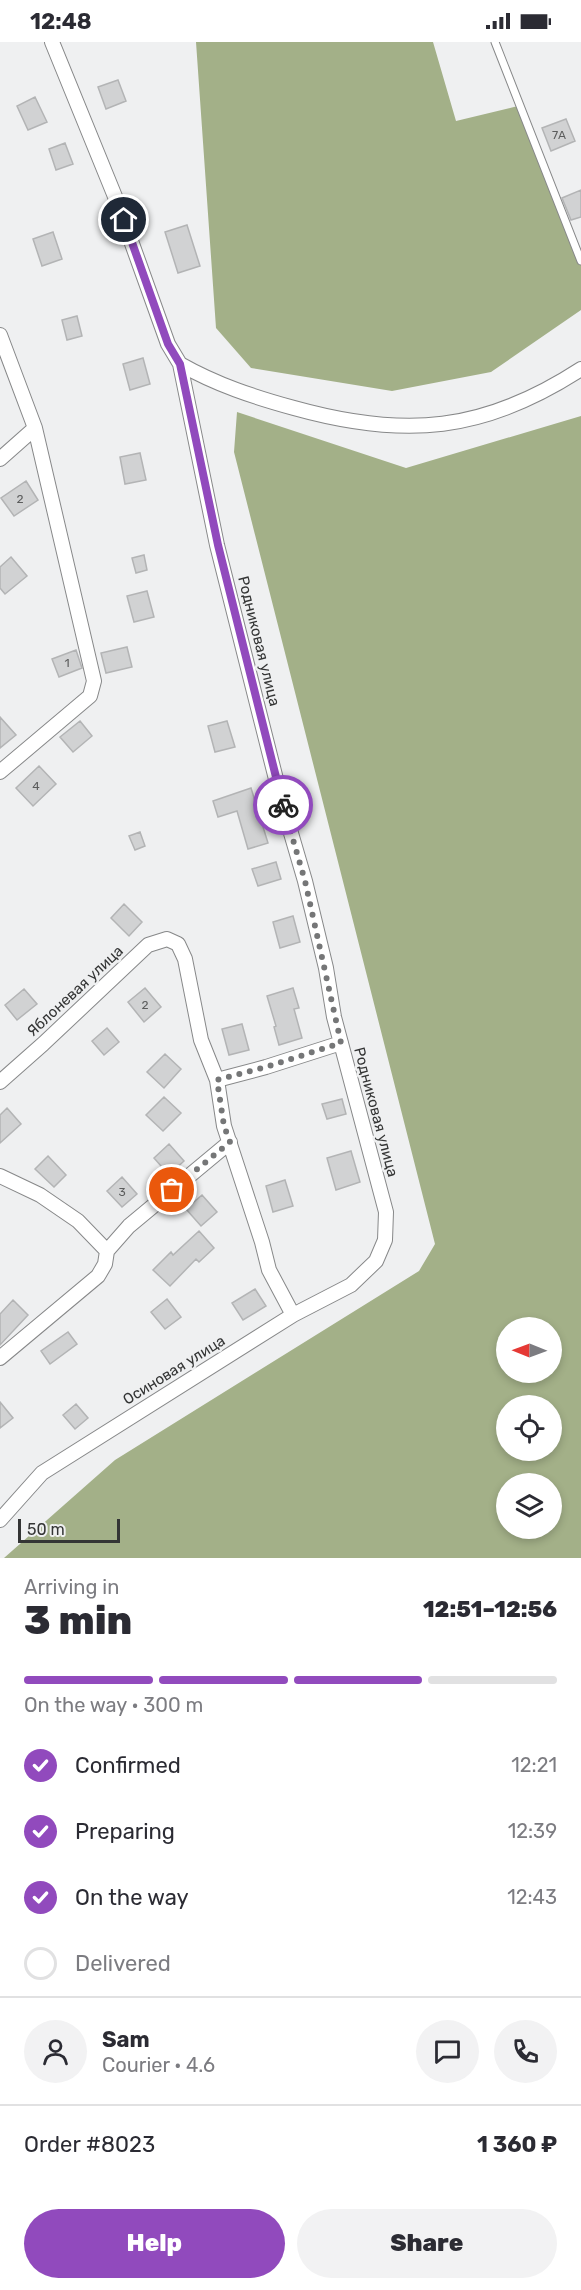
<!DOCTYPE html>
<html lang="en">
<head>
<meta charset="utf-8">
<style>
	body { margin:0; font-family:Rubik,sans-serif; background:#f2f2f3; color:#2b2b33; height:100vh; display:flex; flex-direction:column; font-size:22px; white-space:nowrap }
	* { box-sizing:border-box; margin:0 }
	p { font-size:20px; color:#7c7c81 }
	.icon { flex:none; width:33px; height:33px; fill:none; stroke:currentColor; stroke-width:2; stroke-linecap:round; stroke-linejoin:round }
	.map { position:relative; height:1516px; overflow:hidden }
	.sheet { display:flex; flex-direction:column; background:#fff; flex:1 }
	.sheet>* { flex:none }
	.needle { width:39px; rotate:271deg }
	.controls { position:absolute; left:496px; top:1275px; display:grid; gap:12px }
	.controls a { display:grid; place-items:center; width:66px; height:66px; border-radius:50%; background:#fff; box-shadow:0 3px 9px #0003; font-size:30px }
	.scale { position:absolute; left:18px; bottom:15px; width:102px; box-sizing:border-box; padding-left:6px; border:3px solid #343535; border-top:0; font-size:16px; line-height:21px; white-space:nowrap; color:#343535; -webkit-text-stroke:4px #eff0f1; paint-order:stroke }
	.pin { position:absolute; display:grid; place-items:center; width:51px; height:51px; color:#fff; margin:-26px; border:3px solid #fff; border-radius:50%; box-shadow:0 2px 6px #0007 }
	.courier { position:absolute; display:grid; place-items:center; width:60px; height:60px; margin:-30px; border:4px solid #914abd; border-radius:50%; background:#fff; color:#222; box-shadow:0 2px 8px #0007 }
	.head em { font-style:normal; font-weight:800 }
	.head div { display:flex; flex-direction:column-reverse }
	.head { display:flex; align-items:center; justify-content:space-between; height:102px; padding:0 24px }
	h1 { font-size:39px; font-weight:800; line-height:45px }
	.bar { display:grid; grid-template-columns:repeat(4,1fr); gap:9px 6px; align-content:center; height:72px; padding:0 24px }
	.bar i { height:8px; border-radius:4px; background:#e1e1e2 }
	.bar .on { background:#914abd }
	.bar p { grid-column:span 4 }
	.line { display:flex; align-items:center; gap:15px; padding:0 24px; border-top:2px solid #e1e1e2 }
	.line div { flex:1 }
	.round { display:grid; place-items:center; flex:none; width:63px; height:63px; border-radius:32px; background:#f2f2f3 }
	ol { padding:0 24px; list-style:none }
	li { display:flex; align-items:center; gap:18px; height:66px }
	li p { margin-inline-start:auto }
	li .icon { padding:6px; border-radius:50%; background:#914abd; color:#fff; stroke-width:4 }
	li:last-child { color:#7c7c81 }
	li i { width:33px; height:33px; border:3px solid #e1e1e2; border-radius:50% }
	.button { display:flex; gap:12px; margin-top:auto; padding:12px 24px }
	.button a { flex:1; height:69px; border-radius:36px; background:#914abd; color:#fff; font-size:24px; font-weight:800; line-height:69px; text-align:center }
	.button a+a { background:#f2f2f3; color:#2b2b33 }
	.status { display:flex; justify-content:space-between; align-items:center; height:42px; padding:0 30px; background:#fff; direction:ltr }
	.status svg { height:16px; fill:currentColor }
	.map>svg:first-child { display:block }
	.forest { fill:#a3b088; fill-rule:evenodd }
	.building { fill:#d1d2d3; stroke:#b3b4b5; stroke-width:1.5 }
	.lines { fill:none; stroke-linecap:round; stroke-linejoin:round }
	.lane-casing { stroke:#878889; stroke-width:9 }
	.street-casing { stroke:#878889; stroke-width:16 }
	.lane { stroke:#fff; stroke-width:7 }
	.street { stroke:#fff; stroke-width:14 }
	.done { stroke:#757677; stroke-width:6; stroke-dasharray:0 10.8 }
	.route { stroke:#914abd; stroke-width:8 }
	.labels { text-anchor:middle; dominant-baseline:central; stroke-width:5; stroke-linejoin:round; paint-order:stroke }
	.number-label { font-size:12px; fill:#5b5c5c }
	.street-label { font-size:15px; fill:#343535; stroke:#eff0f1 }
</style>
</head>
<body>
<div class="status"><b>12:48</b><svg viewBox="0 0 49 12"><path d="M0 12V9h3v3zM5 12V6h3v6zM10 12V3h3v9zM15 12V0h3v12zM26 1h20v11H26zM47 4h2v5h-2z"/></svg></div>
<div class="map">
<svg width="581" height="1516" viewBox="0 0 581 1516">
	<rect width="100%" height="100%" fill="#eff0f1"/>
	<!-- forest -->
	<path class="forest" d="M196,0H433L456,79L518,64L581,208V268L491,330L392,349L251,326L216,286Z
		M237,370L406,426L581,374V1516H4L115,1418L419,1229L435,1202L234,410ZM507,1286H552V1330H507ZM507,1364H552V1408H507ZM507,1442H552V1486H507Z"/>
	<!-- building -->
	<path class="building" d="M118,38L126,59L106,67L98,45Z
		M35,55L47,80L28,88L17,64Z
		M566,77L575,99L551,109L542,86Z
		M65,101L73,122L56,128L49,107Z
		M581,148V175L571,178L562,156Z
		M187,183L200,224L178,231L165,190Z
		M53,190L62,217L42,224L33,197Z
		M77,274L82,294L67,298L62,278Z
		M143,316L150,342L130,348L123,322Z
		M140,411L146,438L125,442L120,415Z
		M26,439L38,458L14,474L1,456Z
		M144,513L147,528L136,531L132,516Z
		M11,515L27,534L5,552L0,546V525Z
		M147,549L154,575L134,580L127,554Z
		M127,605L132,625L106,631L101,611Z
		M76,608L82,626L59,635L52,617Z
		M0,675L16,693L0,706Z
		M80,679L92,694L73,710L60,695Z
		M227,679L235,705L215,710L208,684Z
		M39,724L56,742L33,764L16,746Z
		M251,746L268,801L248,807L237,769L218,775L213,759Z
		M140,790L145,804L135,808L129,794Z
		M276,820L281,837L258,844L252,827Z
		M124,862L142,880L129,894L111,876Z
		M293,874L300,900L280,906L273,880Z
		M145,946L161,965L144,980L128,960Z
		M293,946L299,966L294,967L302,996L279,1003L274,985L276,984L267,954Z
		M24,947L37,962L17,978L5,963Z
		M242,982L249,1008L229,1013L222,987Z
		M107,986L119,1000L104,1013L92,999Z
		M165,1012L181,1027L164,1046L147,1030Z
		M164,1055L181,1071L163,1089L146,1073Z
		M342,1057L346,1072L327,1077L322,1062Z
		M7,1066L21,1082L0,1101V1073Z
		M169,1102L184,1119L169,1133L154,1116Z
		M351,1109L360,1140L336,1148L327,1116Z
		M48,1114L66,1133L54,1145L35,1127Z
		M122,1135L137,1152L122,1165L107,1149Z
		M285,1138L293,1164L273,1170L266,1144Z
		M202,1153L217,1170L201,1184L186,1167Z
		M199,1189L214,1206L199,1220L196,1217L170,1244L153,1228L171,1210L173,1213Z
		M255,1247L266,1264L243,1278L232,1261Z
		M167,1257L181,1275L165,1287L151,1270Z
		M13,1258L28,1273L0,1303V1272Z
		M68,1290L77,1302L50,1322L41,1309Z
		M0,1360L13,1376L0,1386Z
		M76,1362L88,1376L75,1387L63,1373Z"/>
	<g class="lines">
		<!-- lane casing -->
		<g class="lane-casing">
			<path id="lane" d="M495,0L581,219"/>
		</g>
		<!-- street casing -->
		<g class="street-casing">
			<path id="street" d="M0,293L35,386L94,639L90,654L0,730
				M180,322C217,343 254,355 294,366C405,397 484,390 581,327
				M0,417L35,386
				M217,1038L266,1025L341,1001
				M0,1040L43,1002L148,903L167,897L178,902L185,917L201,998L217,1038L224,1084L262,1200L269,1228L293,1273
				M0,1134L40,1153L78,1179L107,1209
				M0,1316L98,1234L105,1222L107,1209L129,1184L230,1100
				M0,1478L42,1431L293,1273L351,1243L376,1219L385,1198L386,1170L334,975L326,926L305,839L281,757L217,503L180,322L168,302L116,157L52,0"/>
		</g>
		<!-- lane -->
		<use href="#lane" class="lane"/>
		<!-- street -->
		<use href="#street" class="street"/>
	</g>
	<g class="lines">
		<!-- done -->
		<path class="done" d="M172,1148L230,1100L224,1084L217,1038L266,1025L341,1001L305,839L283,763"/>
		<!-- route -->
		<path class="route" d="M124,178L168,302L180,322L218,503L283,763"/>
	</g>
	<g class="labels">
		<!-- number labels -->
		<g class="number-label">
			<text x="559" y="93">7А</text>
			<text x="20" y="457">2</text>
			<text x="67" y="621">1</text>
			<text x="36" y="744">4</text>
			<text x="145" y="963">2</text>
			<text x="122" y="1150">3</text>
		</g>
		<!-- street labels -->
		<g class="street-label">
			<text transform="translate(259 599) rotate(76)">Родниковая улица</text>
			<text transform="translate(75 949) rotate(-43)">Яблоневая улица</text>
			<text transform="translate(376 1070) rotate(75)">Родниковая улица</text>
			<text transform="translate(174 1328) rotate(-32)">Осиновая улица</text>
		</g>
	</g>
</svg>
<div class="controls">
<a><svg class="needle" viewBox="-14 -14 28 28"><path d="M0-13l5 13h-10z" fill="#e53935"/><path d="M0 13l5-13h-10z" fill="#7c7c81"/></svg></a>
<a><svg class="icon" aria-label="locate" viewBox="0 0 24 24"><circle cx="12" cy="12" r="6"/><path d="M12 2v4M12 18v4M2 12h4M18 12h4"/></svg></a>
<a><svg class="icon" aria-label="layers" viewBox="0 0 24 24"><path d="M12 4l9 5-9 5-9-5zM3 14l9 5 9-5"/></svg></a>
</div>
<div class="scale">50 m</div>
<div class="pin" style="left:172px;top:1148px;background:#ea580c"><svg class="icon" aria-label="bag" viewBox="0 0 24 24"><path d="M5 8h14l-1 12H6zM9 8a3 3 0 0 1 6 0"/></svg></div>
<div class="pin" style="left:124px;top:178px;background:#1f2937"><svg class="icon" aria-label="home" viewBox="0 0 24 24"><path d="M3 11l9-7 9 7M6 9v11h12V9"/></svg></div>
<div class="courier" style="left:283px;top:763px"><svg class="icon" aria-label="bike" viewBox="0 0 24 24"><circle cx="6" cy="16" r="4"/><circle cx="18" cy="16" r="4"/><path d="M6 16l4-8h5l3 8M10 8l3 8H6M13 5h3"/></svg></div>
</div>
<section class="sheet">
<div class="head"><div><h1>3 min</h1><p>Arriving in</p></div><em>12:51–12:56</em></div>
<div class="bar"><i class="on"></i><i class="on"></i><i class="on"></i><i></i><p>On the way · 300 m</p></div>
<ol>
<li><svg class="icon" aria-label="check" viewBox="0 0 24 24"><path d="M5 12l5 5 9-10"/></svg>Confirmed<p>12:21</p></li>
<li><svg class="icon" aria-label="check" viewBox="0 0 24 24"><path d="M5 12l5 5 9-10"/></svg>Preparing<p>12:39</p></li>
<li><svg class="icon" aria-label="check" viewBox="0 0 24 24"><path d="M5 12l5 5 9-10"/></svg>On the way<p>12:43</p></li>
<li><i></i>Delivered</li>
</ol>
<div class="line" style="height:108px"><a class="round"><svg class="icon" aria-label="person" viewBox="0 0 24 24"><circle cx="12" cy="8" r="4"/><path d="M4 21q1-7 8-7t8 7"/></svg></a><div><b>Sam</b><p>Courier · 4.6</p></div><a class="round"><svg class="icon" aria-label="chat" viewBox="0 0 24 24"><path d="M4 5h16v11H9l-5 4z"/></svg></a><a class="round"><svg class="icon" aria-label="phone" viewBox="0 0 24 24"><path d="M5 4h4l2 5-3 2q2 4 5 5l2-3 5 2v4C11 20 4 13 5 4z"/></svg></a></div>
<div class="line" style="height:78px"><div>Order #8023</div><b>1 360 ₽</b></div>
<div class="button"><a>Help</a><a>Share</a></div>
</section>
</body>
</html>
